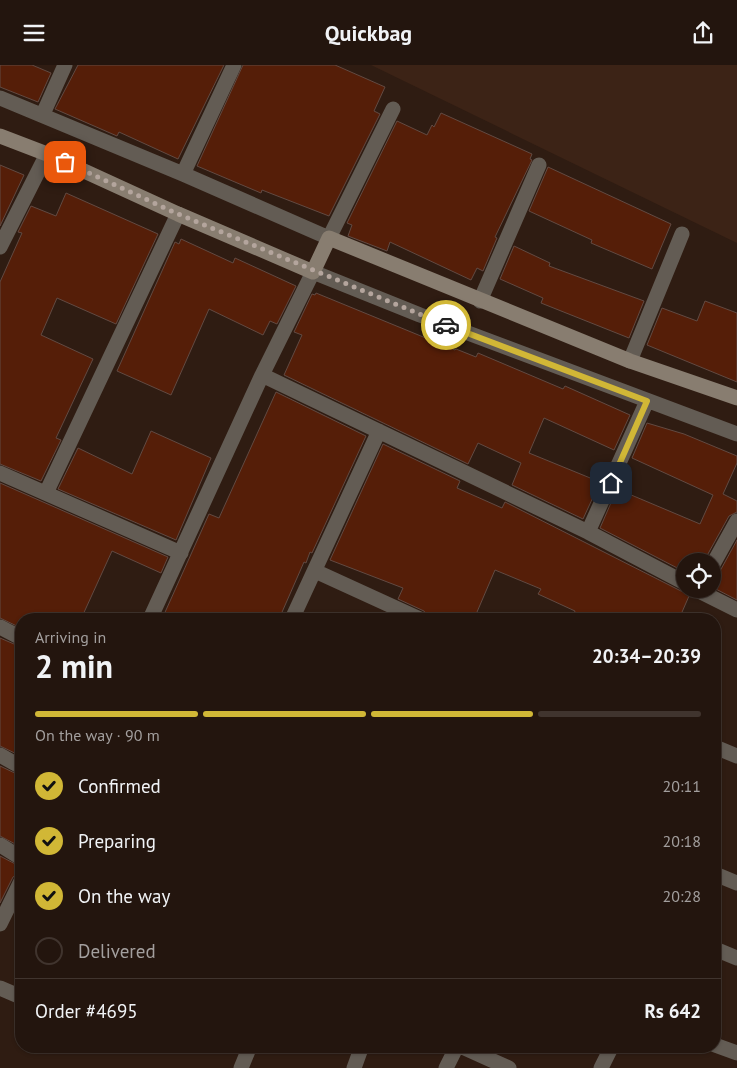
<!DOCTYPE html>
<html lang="en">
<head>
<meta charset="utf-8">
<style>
	body { margin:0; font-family:"PT Sans",sans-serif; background:#2f221c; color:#f1f3f6; height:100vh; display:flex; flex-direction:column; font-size:19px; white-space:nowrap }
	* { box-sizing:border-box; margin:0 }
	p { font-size:16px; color:#a39f9e }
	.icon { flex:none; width:28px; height:28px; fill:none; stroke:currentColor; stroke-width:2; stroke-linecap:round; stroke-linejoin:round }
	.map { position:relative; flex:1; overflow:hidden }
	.panel { position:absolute; left:15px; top:548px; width:706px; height:440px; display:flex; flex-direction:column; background:#23150e; border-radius:20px; box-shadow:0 1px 4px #0004,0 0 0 1px #40342e }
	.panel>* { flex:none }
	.controls { position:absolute; left:676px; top:488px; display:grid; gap:10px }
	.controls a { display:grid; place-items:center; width:45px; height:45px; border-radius:50%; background:#23150e; box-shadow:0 1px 4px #0004,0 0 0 1px #40342e; font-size:25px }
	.pin { position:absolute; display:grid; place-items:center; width:42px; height:42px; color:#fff; margin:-21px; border-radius:10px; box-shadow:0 2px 8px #0006 }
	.courier { position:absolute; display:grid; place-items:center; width:50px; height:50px; margin:-25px; border:4px solid #d1b736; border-radius:50%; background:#fff; color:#222; box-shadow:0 1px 6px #0007 }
	.head em { font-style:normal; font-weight:700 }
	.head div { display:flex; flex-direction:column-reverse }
	.head { display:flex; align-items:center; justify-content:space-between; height:85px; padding:0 20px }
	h1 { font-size:32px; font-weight:700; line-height:38px }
	.bar { display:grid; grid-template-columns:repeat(4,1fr); gap:8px 5px; align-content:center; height:60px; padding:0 20px }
	.bar i { height:6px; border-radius:4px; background:#40342e }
	.bar .selected { background:#d1b736 }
	.bar p { grid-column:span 4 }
	.line { display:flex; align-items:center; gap:12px; padding:0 20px; border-top:1px solid #40342e }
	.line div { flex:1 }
	ol { padding:0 20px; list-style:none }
	li { display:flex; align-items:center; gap:15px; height:55px }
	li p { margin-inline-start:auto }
	li .icon { padding:5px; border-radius:50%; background:#d1b736; color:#111; stroke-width:4 }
	li:last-child { color:#a39f9e }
	li i { width:28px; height:28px; border:2px solid #40342e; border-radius:50% }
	header { display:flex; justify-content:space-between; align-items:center; height:65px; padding:0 20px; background:#23150e; font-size:22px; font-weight:700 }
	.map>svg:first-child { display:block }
	.built { fill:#3c2316 }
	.building { fill:#551e08; stroke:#624a42 }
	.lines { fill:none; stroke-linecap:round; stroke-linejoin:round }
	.street { stroke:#635c54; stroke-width:15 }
	.secondary { stroke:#887d70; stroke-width:15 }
	.done { stroke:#b4a59d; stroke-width:5; stroke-dasharray:0 9 }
	.route { stroke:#d1b736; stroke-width:6 }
</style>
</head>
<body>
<header><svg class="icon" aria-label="menu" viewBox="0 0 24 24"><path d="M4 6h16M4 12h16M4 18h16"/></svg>Quickbag<svg class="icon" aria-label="share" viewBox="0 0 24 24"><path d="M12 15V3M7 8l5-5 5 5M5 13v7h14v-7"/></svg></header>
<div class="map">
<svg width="737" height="1003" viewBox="0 0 737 1003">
	<rect width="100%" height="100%" fill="#2f1c12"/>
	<!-- built -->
	<path class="built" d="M371,0H737V178Z"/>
	<!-- building -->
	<path class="building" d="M0,0H32L51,8L38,37L0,22Z
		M78,0H224L178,94L119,67L117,71L55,44Z
		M243,0H335L385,22L374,46L380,49L329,151L262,125L261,128L197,101Z
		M441,48L532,89L530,94L532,95L495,172L497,173L483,206L477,203L471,215L390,177L387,186L348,171L352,160L347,158L397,56L427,70L432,60L434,62Z
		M0,100L24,110L0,161Z
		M548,102L671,159L652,204L591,178L592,175L529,146Z
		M66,128L158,169L116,259L57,233L41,270L93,294L56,373L61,375L41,416L0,399V217L22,168L18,167L31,141L56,151Z
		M181,174L233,198L235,193L296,221L277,259L270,256L263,270L209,244L171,330L117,306L175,177L179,179Z
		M514,181L550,198L549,201L644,236L629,273L541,238L543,233L500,214Z
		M316,228L455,285L456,284L476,292L478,288L563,324L565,321L630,350L614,385L544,353L529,388L600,417L583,454L512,420L521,398L478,378L468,399L284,310L302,270L294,267L312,229L315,230Z
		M705,236L737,248V317L647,280L662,243L697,256Z
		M276,327L366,371L312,488L310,487L306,498L304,497L279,554H162L209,449L219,453Z
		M647,358L684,369L737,391V398L723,429L737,436V447L729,451L704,496H685V507L600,463L617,424L700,459L713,430L632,393Z
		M151,366L211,393L176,475L58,424L78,383L132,409Z
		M383,379L460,416L457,423L502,443L505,437L681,526L686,527L689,531L679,554H572L575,546L538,529L541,524L495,505L474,554H429L424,546L398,534L403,523L330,495Z
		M0,418L168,492L161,508L112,486L81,554H21V563L0,553Z
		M737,475V535L712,522V510L720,506Z
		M0,573L21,582V691L0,681Z
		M0,701L21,711V782L0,771Z
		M0,791L21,802V807L13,812L0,838Z"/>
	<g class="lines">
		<!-- street -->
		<path class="street" d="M0,33L183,109L329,173L393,44
			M43,49L65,0
			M183,109L234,0
			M0,182L47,89
			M480,236L539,100
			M630,296L682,169
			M262,310L588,467L685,518
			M0,408L181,488
			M46,428L178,149
			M588,467L647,336
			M712,501L737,456
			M315,506L420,554
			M695,524L737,545
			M150,554L262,310L313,207L420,250L737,369
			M292,554L379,366
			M0,562L21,573
			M715,682L737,691
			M0,690L21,702
			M0,780L21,793
			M715,809L737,818
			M0,859L21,816
			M715,884L737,893
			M0,923L21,932
			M715,980L737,988
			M460,981L509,1003
			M241,1003L250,981
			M354,1003L362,981
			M446,1003L457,981
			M601,1003L612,981"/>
		<!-- secondary -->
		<path class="secondary" d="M0,71L47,89L178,149L313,207L329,173L630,296L737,333"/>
	</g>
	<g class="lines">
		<!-- done -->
		<path class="done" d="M65,97L178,149L446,260"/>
		<!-- route -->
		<path class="route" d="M446,260L647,336L611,418"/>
	</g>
</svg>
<div class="controls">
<a><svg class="icon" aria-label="locate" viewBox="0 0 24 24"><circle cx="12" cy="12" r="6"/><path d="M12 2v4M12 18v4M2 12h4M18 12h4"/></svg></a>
</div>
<div class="pin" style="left:65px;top:97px;background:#ea580c"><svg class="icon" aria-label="bag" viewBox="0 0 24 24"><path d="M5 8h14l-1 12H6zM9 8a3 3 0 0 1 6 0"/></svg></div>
<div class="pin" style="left:611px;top:418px;background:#1f2937"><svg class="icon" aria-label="home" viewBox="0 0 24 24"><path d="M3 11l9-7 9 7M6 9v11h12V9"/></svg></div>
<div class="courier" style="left:446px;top:260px"><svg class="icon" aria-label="car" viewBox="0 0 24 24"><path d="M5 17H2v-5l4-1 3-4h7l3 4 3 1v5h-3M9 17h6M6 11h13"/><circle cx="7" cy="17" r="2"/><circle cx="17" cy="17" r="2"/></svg></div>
<section class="panel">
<div class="head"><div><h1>2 min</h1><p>Arriving in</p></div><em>20:34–20:39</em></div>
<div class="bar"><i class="selected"></i><i class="selected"></i><i class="selected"></i><i></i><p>On the way · 90 m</p></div>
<ol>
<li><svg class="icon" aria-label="check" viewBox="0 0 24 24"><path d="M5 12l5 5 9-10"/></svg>Confirmed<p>20:11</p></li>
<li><svg class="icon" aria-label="check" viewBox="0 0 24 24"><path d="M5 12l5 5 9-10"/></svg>Preparing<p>20:18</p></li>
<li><svg class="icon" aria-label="check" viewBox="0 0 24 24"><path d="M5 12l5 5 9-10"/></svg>On the way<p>20:28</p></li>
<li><i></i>Delivered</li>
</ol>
<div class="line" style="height:65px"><div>Order #4695</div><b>Rs 642</b></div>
</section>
</div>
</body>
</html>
